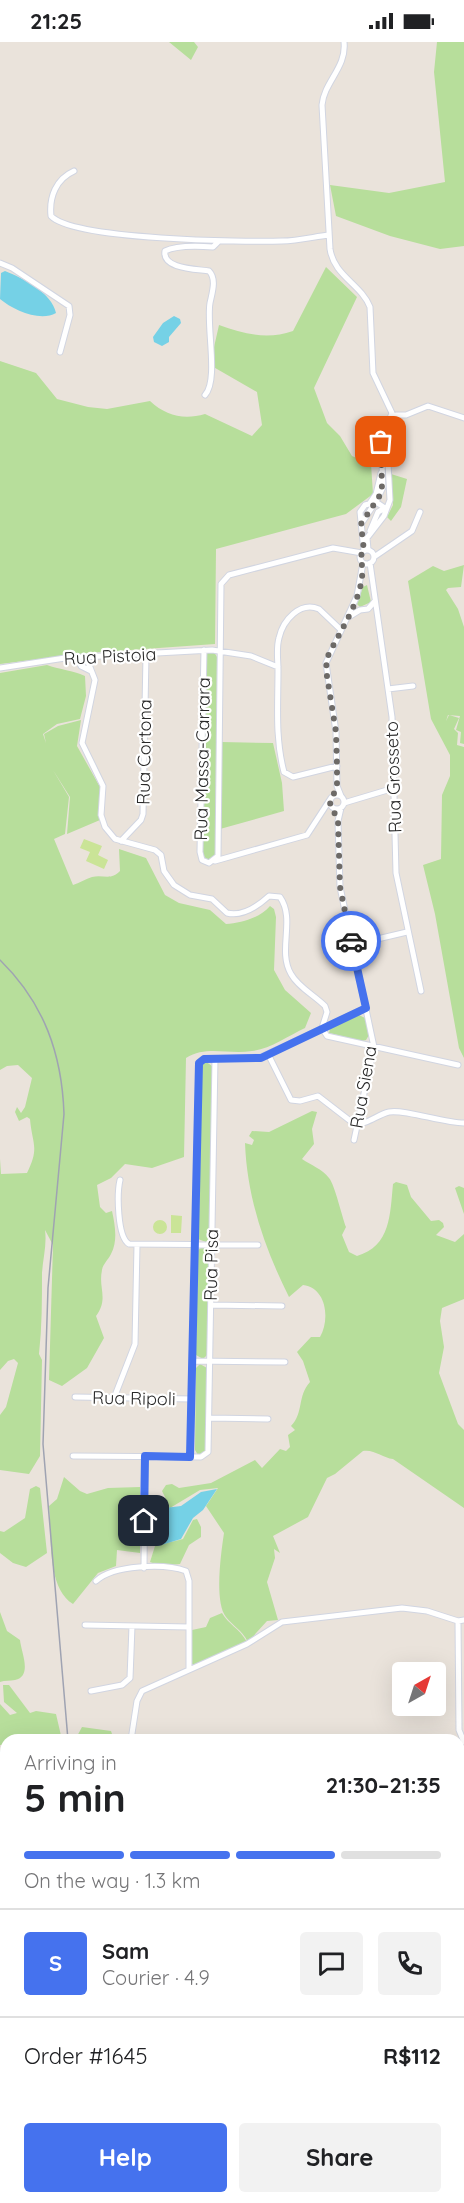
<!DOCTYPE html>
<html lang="en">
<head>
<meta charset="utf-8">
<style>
	body { margin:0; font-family:Quicksand,sans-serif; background:#f2f2f2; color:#202124; height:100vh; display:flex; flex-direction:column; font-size:22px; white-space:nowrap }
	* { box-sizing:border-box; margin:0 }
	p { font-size:20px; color:#757577 }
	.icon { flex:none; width:33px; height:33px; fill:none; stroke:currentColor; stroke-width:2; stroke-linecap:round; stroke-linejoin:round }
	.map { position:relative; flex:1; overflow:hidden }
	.sheet { position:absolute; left:0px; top:1692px; width:465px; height:470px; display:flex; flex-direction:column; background:#fff; border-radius:18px 18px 0 0; box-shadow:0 6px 24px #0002 }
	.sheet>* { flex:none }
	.needle { width:39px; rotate:39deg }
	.controls { position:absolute; left:392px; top:1620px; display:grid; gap:12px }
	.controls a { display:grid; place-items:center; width:54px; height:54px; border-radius:6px; background:#fff; box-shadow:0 6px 24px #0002; font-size:30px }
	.pin { position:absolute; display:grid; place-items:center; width:51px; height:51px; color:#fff; margin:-26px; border-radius:12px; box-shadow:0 3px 9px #0006 }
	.courier { position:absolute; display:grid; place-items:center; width:60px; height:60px; margin:-30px; border:4px solid #4572ee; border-radius:50%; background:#fff; color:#222; box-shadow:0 2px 8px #0007 }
	.headline em { font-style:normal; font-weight:700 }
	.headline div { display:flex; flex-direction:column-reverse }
	.headline { display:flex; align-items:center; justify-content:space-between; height:102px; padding:0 24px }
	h1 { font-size:39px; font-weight:700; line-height:45px }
	.bar { display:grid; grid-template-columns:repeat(4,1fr); gap:9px 6px; align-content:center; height:72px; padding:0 24px }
	.bar i { height:8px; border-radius:4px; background:#e0e0e0 }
	.bar .current { background:#4572ee }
	.bar p { grid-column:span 4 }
	.line { display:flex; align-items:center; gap:15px; padding:0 24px; border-top:2px solid #e0e0e0 }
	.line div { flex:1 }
	.round { display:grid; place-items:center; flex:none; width:63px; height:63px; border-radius:6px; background:#f2f2f2 }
	.action { display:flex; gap:12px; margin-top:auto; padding:12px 24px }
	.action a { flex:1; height:69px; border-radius:6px; background:#4572ee; color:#fff; font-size:24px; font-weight:700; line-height:69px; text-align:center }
	.action a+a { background:#f2f2f2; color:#202124 }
	.status { display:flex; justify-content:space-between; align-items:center; height:42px; padding:0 30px; background:#fff; direction:ltr }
	.status svg { height:16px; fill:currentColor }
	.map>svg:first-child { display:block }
	.green { fill:#b7de9b }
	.pitch { fill:#cae497 }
	.water { fill:#75d1e6 }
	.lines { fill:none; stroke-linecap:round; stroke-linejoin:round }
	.minor-casing { stroke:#d1d5e1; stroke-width:7 }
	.minor { stroke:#fff; stroke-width:5 }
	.rail { stroke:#9fa3b2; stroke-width:1.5 }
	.done { stroke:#6d6a67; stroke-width:6; stroke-dasharray:0 10.8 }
	.route { stroke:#4572ee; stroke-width:8 }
	.labels { text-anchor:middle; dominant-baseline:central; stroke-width:4.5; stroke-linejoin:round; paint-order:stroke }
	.street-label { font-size:18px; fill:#292929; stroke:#fff }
</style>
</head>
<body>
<div class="status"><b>21:25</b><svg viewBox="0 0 49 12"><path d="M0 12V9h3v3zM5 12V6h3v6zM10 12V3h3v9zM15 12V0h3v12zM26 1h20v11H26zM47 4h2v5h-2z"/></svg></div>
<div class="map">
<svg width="464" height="2161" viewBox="0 0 464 2161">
	<rect width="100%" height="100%" fill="#eae3db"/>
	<!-- green -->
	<path class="green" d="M169,0H194L198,5L191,18Z
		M437,0H464V204L440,207L390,194L336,174L330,143L389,151L445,140L434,30Z
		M326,225L357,255L314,346L327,381L340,394L352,414L371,422L373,452L346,472L216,507L215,602L88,611L0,622V319L36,331L57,357L88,365L107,367L150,359C166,374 184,378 205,372L252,394L262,383L257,350L210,323L219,283C244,292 267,298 293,289Z
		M391,432L407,437L401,465L391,479L387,475L393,463Z
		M464,523L461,545L448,546L446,548L458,567L464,585V702L460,701L461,690L456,688L460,674L448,673L446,679L449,673L459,676L454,687L458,691L457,703L464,705V1016L459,1006L435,872L423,823L441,817L442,753L450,734V713L431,677L408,539L433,524L444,529Z
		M367,543L371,560L360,565L357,562L363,545Z
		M209,610H214L217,615L215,814L207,818L203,813L205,614Z
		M47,623C61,628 72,628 85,634L86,654L80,677L57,682L43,692L46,701L44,692L58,684L81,678L77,704L100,745V778L67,792L70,755L53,728L69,755L65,792L54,797L73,843C79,841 86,837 92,835C103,832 111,839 120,829L119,807L146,816L165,853L179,861L210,868L226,882C241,881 260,876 270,864L274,867L276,875L274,928L285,948L311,971L305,986C288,994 270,1007 252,1009C228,1013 207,1003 186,1016L184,1115L152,1126L125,1122L111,1136L97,1143L100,1165L106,1171L112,1169C115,1183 118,1199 111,1212C108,1218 103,1222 102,1228C98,1247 109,1256 96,1274L104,1296L87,1326L62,1344L49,1338L53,1203L45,1188C47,1203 43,1216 42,1231C42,1258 42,1285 39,1312L42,1318L40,1414L29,1432L0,1428V1373L6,1365L18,1321L14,1317L8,1319L0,1328V1117L1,1132L27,1131C40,1105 32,1102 30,1077L27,1075L19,1079L15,1070L17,1065L21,1071L25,1065L32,1036L18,1023L7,1024L0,1028V631Z
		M221,700L273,701L282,741L284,769L220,787Z
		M357,972L365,976L369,993L366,998L362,999L329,991L330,986Z
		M205,1019L212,1024L210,1196L206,1200L198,1197L200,1024Z
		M312,1069L317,1070L312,1087L314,1102L302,1117C311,1123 322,1127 329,1136C335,1143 342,1175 346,1185L342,1193L349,1210L357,1214C391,1204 390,1172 393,1142L396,1140L407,1143L411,1155L431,1179L439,1178L443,1181L444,1185L436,1193L455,1200L464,1192V1257L442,1266L440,1279L444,1305L439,1331L458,1382L464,1388V1466L393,1417C383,1416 374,1407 363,1409L335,1432L327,1436L308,1475L273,1494L280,1511L274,1507L275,1516L267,1540L278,1578L267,1579L248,1600C241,1587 234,1585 226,1575C214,1560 221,1511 224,1491L206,1464L218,1446L200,1448L170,1466L162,1464L166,1457L162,1449L166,1443L172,1442L179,1446L211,1441L255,1418L262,1426L280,1407L286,1409L290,1405L288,1393L295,1388L291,1384C304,1371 297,1354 310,1340L303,1319L297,1310L311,1295H320C330,1278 327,1246 303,1243L289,1255C265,1207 247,1156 245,1101L252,1103L254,1098L249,1094L252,1089L269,1090Z
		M459,1144L464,1146V1172L455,1146Z
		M202,1205L209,1209L208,1312L203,1317L196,1313L197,1209Z
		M200,1322L207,1326L206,1409L198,1413L195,1408L196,1326Z
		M64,1435L80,1449L87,1452L108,1446L140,1445V1511L117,1508L116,1524L98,1531L73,1562C46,1545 52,1493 49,1464L57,1457Z
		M36,1444L40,1446L47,1511L26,1525L13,1521L0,1511V1489L4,1490L25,1476L30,1447Z
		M197,1477L201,1485V1495L189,1503L180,1522L161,1524L150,1520L155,1504L183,1497L193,1478Z
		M0,1570L7,1589L20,1598C21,1610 33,1634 15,1638C10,1639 5,1638 0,1640Z
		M222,1571C228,1582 239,1586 247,1600L192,1625V1588L206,1585L210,1576Z
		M3,1643H9L30,1671L36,1669L56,1672L62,1698H6V1703H0V1662L10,1673L17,1671L4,1660Z
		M82,1685L111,1689L114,1698H75Z
		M464,2139V2161H442L449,2156H459V2145Z"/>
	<!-- pitch -->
	<path class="pitch" d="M84,797L102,804L98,813L108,818L104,827L86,819L90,810L80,806Z
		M171,1173L182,1174L181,1191H171Z
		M153 1185a7 7 0 1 1 14 0a7 7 0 1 1-14 0Z"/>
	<!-- water -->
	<path class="water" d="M5,229C23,236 52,251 56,271C40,280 13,268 0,257L1,231Z
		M174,274L180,277L181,281L169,295V300L162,304L154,300L153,295L163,281Z
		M217,1447L203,1468L193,1476L181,1497L158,1504L152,1492L157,1467L181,1464L201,1450Z
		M0,1709L5,1711V1737H0Z"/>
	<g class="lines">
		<!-- minor casing -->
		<g class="minor-casing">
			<path id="minor" d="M344,0C347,25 324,40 322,63L330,207C334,234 361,242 370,265L373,331L392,371
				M74,129C56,137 49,155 51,174C74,198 244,200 282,199C297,199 313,195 328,193
				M0,221L12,226L69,264L70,273L60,310
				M205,353C219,338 206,284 210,261C212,251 217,237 209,229C196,227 162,227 165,209C177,203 200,204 213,205L218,200
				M396,373H406L428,364L464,376
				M370,461L376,452L381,431
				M361,482L375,461
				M370,489L378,470L385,466L376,460
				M368,508L367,496L384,474L390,458L387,403L398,373
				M360 515a7 7 0 1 1 14 0a7 7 0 1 1-14 0Z
				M364,509L360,470L365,463L376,460L383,445L381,400L392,371
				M374,515L412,489L420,470
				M370,521L392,675L396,831L421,949
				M347,576L360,568L368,567L375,559
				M204,608L200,810L202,818L209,821L218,814L221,542L229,533L333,506L362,511
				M86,615L95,638L82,701L103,744L101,773L105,785L115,797L155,808L161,813L164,829L174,843L190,853L212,857L227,871C243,875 258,864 269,854L280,855C296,878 277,908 291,932C298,945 314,953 325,964L327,970L322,986L327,994L458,1023
				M77,616L81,624L91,629
				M0,626L65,616L212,608L251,614L278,625
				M388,647L413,644
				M337,724L293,735L284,730C275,696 278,663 278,628C278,618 276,606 279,596C283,578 300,559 319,567L340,587
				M330 760a7 7 0 1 1 14 0a7 7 0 1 1-14 0Z
				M341,754L337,744L336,690L326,621L357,554L363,521
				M344,761L394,746
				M341,766L338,779L340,845L374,1005L354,1098
				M121,799L141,778L143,772L146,613
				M215,819L307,793L331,756
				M352,903L407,890
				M268,1012L291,1058L300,1059L318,1054L353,1081C367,1084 376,1073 389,1070C405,1067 443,1081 464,1081
				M120,1138C117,1151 117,1195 129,1202L258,1203
				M211,1263L282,1264
				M193,1319L285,1320
				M75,1355L192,1357
				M114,1356L135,1302L137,1203
				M209,1376L268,1377
				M73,1414L201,1415L208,1410L215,1017
				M190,1415L199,1021L204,1017L261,1015L366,966
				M144,1526L145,1414
				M96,1539C113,1523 164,1521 186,1529L189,1539V1626
				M458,1579L459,1688L464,1700
				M85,1583L189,1585
				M91,1649L122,1643L130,1636L132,1584
				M131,1698L137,1659L142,1649L247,1602L282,1580L402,1566L427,1569L458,1579L464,1578
				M459,1860L464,1846
				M459,1920L464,1921
				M11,2157L23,2161
				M132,2161L133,2156"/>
		</g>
		<!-- minor -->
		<use href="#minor" class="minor"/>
		<!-- rail -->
		<path class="rail" d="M0,918C44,961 62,1012 64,1072L48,1246L43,1402L68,1698
			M0,1997L6,1991"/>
	</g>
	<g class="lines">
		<!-- done -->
		<path class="done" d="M351,899L340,845L338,779L330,761L337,744V724L336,690L326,628L327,616C340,588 371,546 360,515L364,509L361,482L382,450L381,400"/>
		<!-- route -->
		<path class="route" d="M144,1479L145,1414L190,1415L199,1021L204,1017L261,1016L366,966L351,899"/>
	</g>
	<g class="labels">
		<!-- street labels -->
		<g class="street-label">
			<text transform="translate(110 614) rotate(-3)">Rua Pistoia</text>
			<text transform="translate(144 710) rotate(-89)">Rua Cortona</text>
			<text transform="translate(202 717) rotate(-89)">Rua Massa-Carrara</text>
			<text transform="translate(393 735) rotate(-92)">Rua Grosseto</text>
			<text transform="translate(363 1045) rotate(-80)">Rua Siena</text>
			<text transform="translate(211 1223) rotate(-89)">Rua Pisa</text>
			<text transform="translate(134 1356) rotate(1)">Rua Ripoli</text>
		</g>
	</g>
</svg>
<div class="controls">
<a><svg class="needle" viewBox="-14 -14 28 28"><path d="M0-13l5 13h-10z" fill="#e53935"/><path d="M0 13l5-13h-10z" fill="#757577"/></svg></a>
</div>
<div class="pin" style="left:381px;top:400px;background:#ea580c"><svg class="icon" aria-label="bag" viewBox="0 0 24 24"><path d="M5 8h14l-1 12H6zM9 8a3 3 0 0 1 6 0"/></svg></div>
<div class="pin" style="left:144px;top:1479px;background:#1f2937"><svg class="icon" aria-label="home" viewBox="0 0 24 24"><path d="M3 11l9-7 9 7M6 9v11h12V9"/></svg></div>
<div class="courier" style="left:351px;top:899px"><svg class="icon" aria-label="car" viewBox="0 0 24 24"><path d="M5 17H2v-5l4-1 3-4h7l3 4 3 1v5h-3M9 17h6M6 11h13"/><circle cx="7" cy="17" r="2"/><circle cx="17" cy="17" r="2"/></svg></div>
<section class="sheet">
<div class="headline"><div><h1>5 min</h1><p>Arriving in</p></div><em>21:30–21:35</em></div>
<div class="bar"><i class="current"></i><i class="current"></i><i class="current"></i><i></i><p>On the way · 1.3 km</p></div>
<div class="line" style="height:108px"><b class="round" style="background:#4572ee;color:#fff">S</b><div><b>Sam</b><p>Courier · 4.9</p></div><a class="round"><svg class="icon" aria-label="chat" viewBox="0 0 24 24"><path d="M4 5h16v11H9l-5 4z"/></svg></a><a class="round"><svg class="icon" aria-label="phone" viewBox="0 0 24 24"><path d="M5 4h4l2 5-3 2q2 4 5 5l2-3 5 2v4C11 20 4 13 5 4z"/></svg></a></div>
<div class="line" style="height:78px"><div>Order #1645</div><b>R$112</b></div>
<div class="action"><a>Help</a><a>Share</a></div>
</section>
</div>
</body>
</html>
